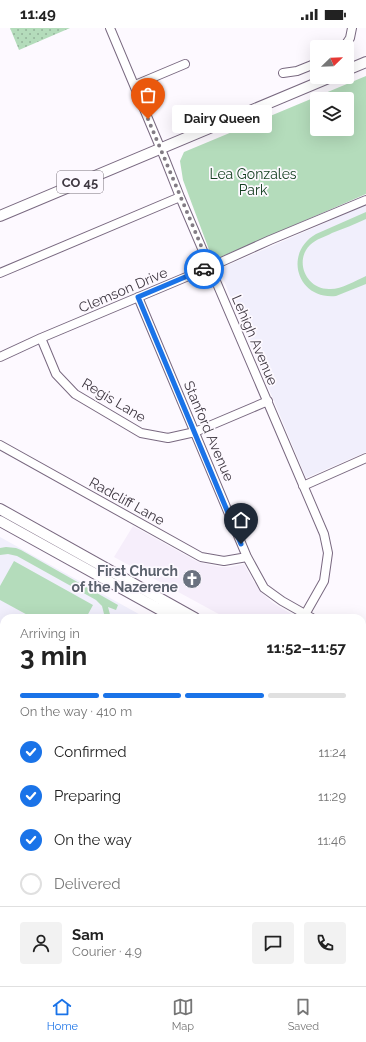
<!DOCTYPE html>
<html lang="en">
<head>
<meta charset="utf-8">
<style>
	body { margin:0; font-family:Raleway,sans-serif; background:#f2f2f2; color:#222; height:100vh; display:flex; flex-direction:column; font-size:15px; white-space:nowrap }
	* { box-sizing:border-box; margin:0 }
	p { font-size:13px; color:#767676 }
	.icon { flex:none; width:22px; height:22px; fill:none; stroke:currentColor; stroke-width:2; stroke-linecap:round; stroke-linejoin:round }
	.map { position:relative; flex:1; overflow:hidden }
	.panel { position:absolute; left:0px; top:586px; width:366px; height:372px; display:flex; flex-direction:column; background:#fff; border-radius:12px 12px 0 0; box-shadow:0 4px 16px #0002 }
	.panel>* { flex:none }
	.needle { width:26px; rotate:67deg }
	.buttons { position:absolute; left:310px; top:12px; display:grid; gap:8px }
	.buttons a { display:grid; place-items:center; width:44px; height:44px; border-radius:4px; background:#fff; box-shadow:0 4px 16px #0002; font-size:20px }
	.pin { position:absolute; display:grid; place-items:center; width:34px; height:34px; color:#fff; margin:-41px -17px; border-radius:50% 50% 50% 0; rotate:-45deg; box-shadow:0 0 4px #0007 }
	.pin .icon { rotate:45deg }
	.courier { position:absolute; display:grid; place-items:center; width:40px; height:40px; margin:-20px; border:3px solid #1a73e8; border-radius:50%; background:#fff; color:#222; box-shadow:0 1px 5px #0007 }
	.bubble { position:absolute; height:28px; border-radius:4px; background:#fff; box-shadow:0 4px 16px #0002; font-size:13px; font-weight:700; line-height:28px; text-align:center }
	.summary em { font-style:normal; font-weight:700 }
	.summary div { display:flex; flex-direction:column-reverse }
	.summary { display:flex; align-items:center; justify-content:space-between; height:68px; padding:0 20px }
	h1 { font-size:26px; font-weight:700; line-height:30px }
	.bar { display:grid; grid-template-columns:repeat(4,1fr); gap:6px 4px; align-content:center; height:48px; padding:0 20px }
	.bar i { height:5px; border-radius:3px; background:#e0e0e0 }
	.bar .active { background:#1a73e8 }
	.bar p { grid-column:span 4 }
	.line { display:flex; align-items:center; gap:10px; padding:0 20px; border-top:1px solid #e0e0e0 }
	.line div { flex:1 }
	.round { display:grid; place-items:center; flex:none; width:42px; height:42px; border-radius:4px; background:#f2f2f2 }
	ol { padding:0 20px; list-style:none }
	li { display:flex; align-items:center; gap:12px; height:44px }
	li p { margin-inline-start:auto }
	li .icon { padding:4px; border-radius:50%; background:#1a73e8; color:#fff; stroke-width:4 }
	li:last-child { color:#767676 }
	li i { width:22px; height:22px; border:2px solid #e0e0e0; border-radius:50% }
	.status { display:flex; justify-content:space-between; align-items:center; height:28px; padding:0 20px; background:#fff; direction:ltr }
	.status svg { height:11px; fill:currentColor }
	.dock { display:flex; justify-content:space-around; align-items:center; height:56px; border-top:1px solid #e0e0e0; background:#fff; font-size:11px; color:#767676 }
	.dock a { display:grid; justify-items:center; gap:2px }
	.dock .active { color:#1a73e8 }
	.map>svg:first-child { display:block }
	.built { fill:#f6eefb }
	.education { fill:#f1effc }
	.grass { fill:url(#grass-dots) }
	.park { fill:#b4dcbb; fill-rule:evenodd }
	.lines { fill:none; stroke-linecap:round; stroke-linejoin:round }
	.minor-casing { stroke:#796980; stroke-width:10 }
	.major-casing { stroke:#796980; stroke-width:12 }
	.minor { stroke:#fff; stroke-width:8 }
	.major { stroke:#fff; stroke-width:10 }
	.done { stroke:#827c84; stroke-width:4; stroke-dasharray:0 7.2 }
	.route { stroke:#1a73e8; stroke-width:5 }
	.labels { text-anchor:middle; dominant-baseline:central; stroke-width:3.5; stroke-linejoin:round; paint-order:stroke }
	.shield { fill:#fdf9ff; stroke:#78727b; stroke-width:1 }
	.shield-label { font-size:13px; font-weight:bold; fill:#3f3842 }
	.park-label { font-size:14px; fill:#164022; stroke:#fdf9ff }
	.street-label { font-size:14px; fill:#3f3842; stroke:#fdf9ff }
	.worship-label { font-size:14px; font-weight:bold; fill:#5b616d; stroke:#fdf9ff; text-anchor:end }
</style>
</head>
<body>
<div class="status"><b>11:49</b><svg viewBox="0 0 49 12"><path d="M0 12V9h3v3zM5 12V6h3v6zM10 12V3h3v9zM15 12V0h3v12zM26 1h20v11H26zM47 4h2v5h-2z"/></svg></div>
<div class="map">
<svg width="366" height="958" viewBox="0 0 366 958">
	<defs>
		<pattern id="grass-dots" width="8" height="8" patternUnits="userSpaceOnUse"><rect width="8" height="8" fill="#b4dcbb"/><path d="M2 2h.1M6 6h.1" fill="none" stroke="#94b39a" stroke-width="1.8" stroke-linecap="round"/></pattern>
	</defs>
	<rect width="100%" height="100%" fill="#fdf9ff"/>
	<!-- built -->
	<path class="built" d="M133,498L198,534L220,539H230L244,536L245,538L254,554L263,566L273,575L293,587L294,590H226L114,529Z"/>
	<!-- education -->
	<path class="education" d="M366,177V424L306,450L219,241Z
		M0,509L146,590H4V790L0,792Z"/>
	<!-- grass -->
	<path class="grass" d="M10,0H70L19,22Z"/>
	<!-- park -->
	<path class="park" d="M366,48V166L216,231L211,227L183,152L180,133L184,124ZM317,71H347V101H317Z
		M366,184V191C355,196 343,201 332,205C325,209 316,211 310,217C294,233 306,261 329,261C340,262 355,253 366,248V256L336,268C297,272 283,225 316,206Z
		M6,519L16,520L21,522L118,577L116,582L108,579L111,590H105L102,578L96,572L17,528L8,526L0,527V520Z
		M14,533L93,577L86,590H33L0,572V558Z"/>
	<g class="lines">
		<!-- minor casing -->
		<g class="minor-casing">
			<path id="minor" d="M110,0L165,131L180,169L324,506L328,525L324,553L303,590
				M344,19L350,10L352,0
				M283,45L297,43L317,35
				M135,57L185,36
				M0,245L180,169
				M138,269L247,529L264,560L282,573L312,590
				M41,310L56,346L75,366L141,405L168,410L195,404L268,373
				M0,329L41,310L210,239L270,212L366,172
				M0,417L201,529L224,533L247,529
				M303,458L366,430
				M362,618L366,620
				M0,798L4,796
				M362,805L366,803
				M362,879L366,878
				M0,882L4,880
				M83,954L85,958
				M318,954L320,958
				M7,958L16,954
				M184,958L193,954
				M353,958L366,953"/>
		</g>
		<!-- major casing -->
		<g class="major-casing">
			<path id="major" d="M347,42L366,34
				M0,188L331,49
				M0,481L195,590
				M0,493L175,590
				M362,683L366,685
				M362,694L366,696"/>
		</g>
		<!-- minor -->
		<use href="#minor" class="minor"/>
		<!-- major -->
		<use href="#major" class="major"/>
	</g>
	<g class="lines">
		<!-- done -->
		<path class="done" d="M148,91L210,239L204,241"/>
		<!-- route -->
		<path class="route" d="M204,241L138,269L241,516"/>
	</g>
	<!-- icons -->
	<defs>
		<g id="church-disc" transform="scale(1)"><circle r="9.5" fill="#6b7280" stroke="#fdf9ff"/><path d="M-1.2-6h2.4v3.5h3.3v2.4h-3.3V6h-2.4V-.1h-3.3v-2.4h3.3Z" fill="#fff"/></g>
	</defs>
	<g fill-rule="evenodd">
		<use href="#church-disc" x="192" y="551"/>
	</g>
	<g class="labels">
		<!-- shield labels -->
		<rect class="shield" x="57" y="143" width="46" height="22" rx="3"/>
		<g class="shield-label">
			<text x="80" y="154">CO 45</text>
		</g>
		<!-- park labels -->
		<g class="park-label">
			<text x="253" y="146">Lea Gonzales<tspan x="253" dy="16">Park</tspan></text>
		</g>
		<!-- street labels -->
		<g class="street-label">
			<text transform="translate(123 262) rotate(-23)">Clemson Drive</text>
			<text transform="translate(255 312) rotate(67)">Lehigh Avenue</text>
			<text transform="translate(114 372) rotate(31)">Regis Lane</text>
			<text transform="translate(209 403) rotate(67)">Stanford Avenue</text>
			<text transform="translate(127 473) rotate(29)">Radcliff Lane</text>
		</g>
		<!-- worship labels -->
		<g class="worship-label">
			<text x="178" y="543">First Church<tspan x="178" dy="16">of the Nazerene</tspan></text>
		</g>
	</g>
</svg>
<div class="buttons">
<a><svg class="needle" viewBox="-14 -14 28 28"><path d="M0-13l5 13h-10z" fill="#e53935"/><path d="M0 13l5-13h-10z" fill="#767676"/></svg></a>
<a><svg class="icon" aria-label="layers" viewBox="0 0 24 24"><path d="M12 4l9 5-9 5-9-5zM3 14l9 5 9-5"/></svg></a>
</div>
<div class="pin" style="left:148px;top:91px;background:#ea580c"><svg class="icon" aria-label="bag" viewBox="0 0 24 24"><path d="M5 8h14l-1 12H6zM9 8a3 3 0 0 1 6 0"/></svg></div>
<div class="pin" style="left:241px;top:516px;background:#1f2937"><svg class="icon" aria-label="home" viewBox="0 0 24 24"><path d="M3 11l9-7 9 7M6 9v11h12V9"/></svg></div>
<div class="courier" style="left:204px;top:241px"><svg class="icon" aria-label="car" viewBox="0 0 24 24"><path d="M5 17H2v-5l4-1 3-4h7l3 4 3 1v5h-3M9 17h6M6 11h13"/><circle cx="7" cy="17" r="2"/><circle cx="17" cy="17" r="2"/></svg></div>
<div class="bubble" style="left:172px;top:77px;width:100px">Dairy Queen</div>
<section class="panel">
<div class="summary"><div><h1>3 min</h1><p>Arriving in</p></div><em>11:52–11:57</em></div>
<div class="bar"><i class="active"></i><i class="active"></i><i class="active"></i><i></i><p>On the way · 410 m</p></div>
<ol>
<li><svg class="icon" aria-label="check" viewBox="0 0 24 24"><path d="M5 12l5 5 9-10"/></svg>Confirmed<p>11:24</p></li>
<li><svg class="icon" aria-label="check" viewBox="0 0 24 24"><path d="M5 12l5 5 9-10"/></svg>Preparing<p>11:29</p></li>
<li><svg class="icon" aria-label="check" viewBox="0 0 24 24"><path d="M5 12l5 5 9-10"/></svg>On the way<p>11:46</p></li>
<li><i></i>Delivered</li>
</ol>
<div class="line" style="height:72px"><a class="round"><svg class="icon" aria-label="person" viewBox="0 0 24 24"><circle cx="12" cy="8" r="4"/><path d="M4 21q1-7 8-7t8 7"/></svg></a><div><b>Sam</b><p>Courier · 4.9</p></div><a class="round"><svg class="icon" aria-label="chat" viewBox="0 0 24 24"><path d="M4 5h16v11H9l-5 4z"/></svg></a><a class="round"><svg class="icon" aria-label="phone" viewBox="0 0 24 24"><path d="M5 4h4l2 5-3 2q2 4 5 5l2-3 5 2v4C11 20 4 13 5 4z"/></svg></a></div>
</section>
</div>
<nav class="dock">
<a class="active"><svg class="icon" aria-label="home" viewBox="0 0 24 24"><path d="M3 11l9-7 9 7M6 9v11h12V9"/></svg>Home</a>
<a><svg class="icon" aria-label="map" viewBox="0 0 24 24"><path d="M3 6l6-2 6 2 6-2v14l-6 2-6-2-6 2zM9 4v14M15 6v14"/></svg>Map</a>
<a><svg class="icon" aria-label="saved" viewBox="0 0 24 24"><path d="M7 4h10v16l-5-4-5 4z"/></svg>Saved</a>
</nav>
</body>
</html>
